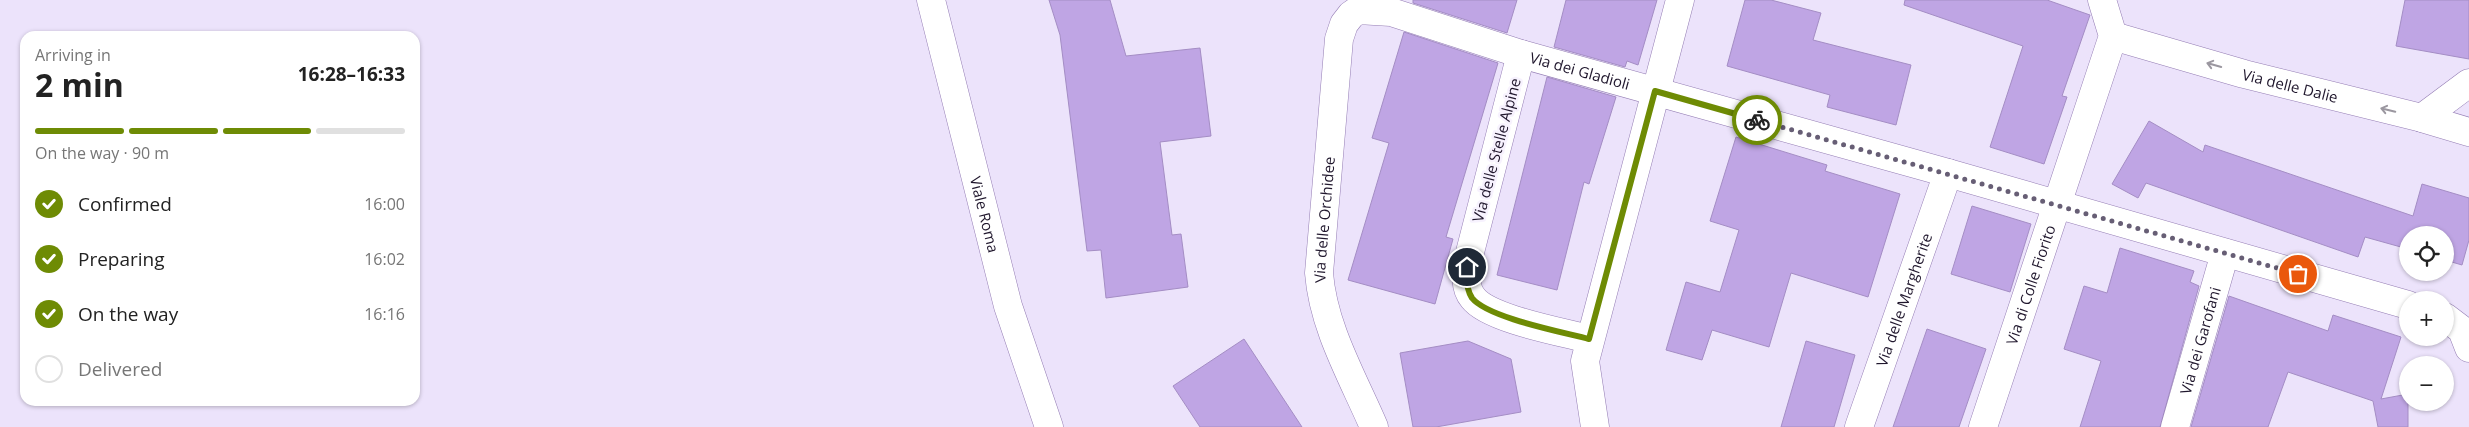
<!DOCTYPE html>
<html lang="en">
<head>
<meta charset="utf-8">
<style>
	body { margin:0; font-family:"Open Sans",sans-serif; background:#f2f2f2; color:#222; height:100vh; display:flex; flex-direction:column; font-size:19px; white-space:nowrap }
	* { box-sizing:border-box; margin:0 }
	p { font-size:16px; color:#767676 }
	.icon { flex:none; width:28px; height:28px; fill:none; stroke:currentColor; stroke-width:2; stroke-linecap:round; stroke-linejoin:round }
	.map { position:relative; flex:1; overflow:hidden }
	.drawer { position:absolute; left:20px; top:31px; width:400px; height:375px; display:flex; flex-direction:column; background:#fff; border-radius:15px; box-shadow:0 1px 4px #0004 }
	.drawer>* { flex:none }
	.tools { position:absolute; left:2399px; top:226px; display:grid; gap:10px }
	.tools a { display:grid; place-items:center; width:55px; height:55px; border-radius:50%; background:#fff; box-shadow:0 1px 4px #0004; font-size:25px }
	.pin { position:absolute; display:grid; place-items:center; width:42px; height:42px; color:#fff; margin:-21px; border:2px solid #fff; border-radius:50%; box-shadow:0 1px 5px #0007 }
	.courier { position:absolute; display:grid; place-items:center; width:50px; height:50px; margin:-25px; border:4px solid #6e8b04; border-radius:50%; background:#fff; color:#222; box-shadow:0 1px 6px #0007 }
	.summary em { font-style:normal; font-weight:700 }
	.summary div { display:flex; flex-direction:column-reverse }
	.summary { display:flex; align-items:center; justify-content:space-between; height:85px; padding:0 15px }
	h1 { font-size:32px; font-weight:700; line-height:38px }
	.bar { display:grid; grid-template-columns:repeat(4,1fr); gap:8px 5px; align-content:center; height:60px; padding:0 15px }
	.bar i { height:6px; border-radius:4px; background:#e0e0e0 }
	.bar .on { background:#6e8b04 }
	.bar p { grid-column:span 4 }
	ol { padding:0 15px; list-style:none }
	li { display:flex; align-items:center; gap:15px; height:55px }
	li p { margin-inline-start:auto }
	li .icon { padding:5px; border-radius:50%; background:#6e8b04; color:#fff; stroke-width:4 }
	li:last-child { color:#767676 }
	li i { width:28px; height:28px; border:2px solid #e0e0e0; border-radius:50% }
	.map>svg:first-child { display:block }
	.building { fill:#bfa5e4; stroke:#a48dc4 }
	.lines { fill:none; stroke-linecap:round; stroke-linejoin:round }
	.street-casing { stroke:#947db4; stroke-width:29 }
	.secondary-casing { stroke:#947db4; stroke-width:29 }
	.street { stroke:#fff; stroke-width:28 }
	.secondary { stroke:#fff; stroke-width:28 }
	.oneway { stroke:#9b97a0 }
	.done { stroke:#675e75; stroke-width:5; stroke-dasharray:0 9 }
	.route { stroke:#6e8b04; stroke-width:6 }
	.labels { text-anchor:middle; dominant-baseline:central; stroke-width:5; stroke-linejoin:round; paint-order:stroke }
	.street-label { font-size:15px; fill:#20172d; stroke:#f7f2fe }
</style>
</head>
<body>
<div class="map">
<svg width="2469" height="427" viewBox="0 0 2469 427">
	<rect width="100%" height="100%" fill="#ece3fb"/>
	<!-- building -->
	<path class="building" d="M1049,0H1110L1126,56L1200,48L1211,136L1160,142L1172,235L1181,234L1188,287L1106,298L1101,250L1087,251L1060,35Z
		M1413,0H1517L1507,33L1413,3Z
		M1566,0H1657L1638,65L1627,61L1625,67L1554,47Z
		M1745,0H1771L1821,13L1813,40L1911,65L1896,125L1827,107L1830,95L1727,66Z
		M1905,0H2047L2090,15L2062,96L2067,97L2044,164L1990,147L2023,46L1904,5Z
		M2405,0H2469V59L2396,46Z
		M1404,32L1498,63L1446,237L1453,239L1435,304L1348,280L1389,143L1372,138Z
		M1547,77L1616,97L1589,184L1584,182L1557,290L1497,275Z
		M2149,121L2203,152L2205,145L2413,216L2422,184L2469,198V240L2462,265L2445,260V235H2408V249L2365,237L2358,257L2146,183L2138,198L2112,184Z
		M1736,137L1827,165L1825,171L1900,194L1868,297L1791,273L1769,347L1712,330L1702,360L1666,350L1686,282L1720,292L1739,230L1710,221Z
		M1972,206L2031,224L2010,292L1951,274Z
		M2120,248L2194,271L2190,282L2199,286L2160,427H2080L2101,361L2064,349L2084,286L2107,293Z
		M2229,296L2328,331L2333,315L2401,337L2381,399L2408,394V427H2378L2373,401L2288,372L2268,427H2191Z
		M1927,329L1986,349L1959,427H1893Z
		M1244,339L1302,427H1200L1173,386Z
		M1468,341L1511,359L1521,412L1436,427H1413L1400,353Z
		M1806,341L1855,355L1834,427H1781Z"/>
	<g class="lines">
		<!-- street casing -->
		<g class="street-casing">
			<g id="street">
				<path id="s1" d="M2113,36L2244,74L2422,118L2469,132"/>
				<path d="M1521,54L1469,256C1467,270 1463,286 1473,298C1489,319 1562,332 1589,339"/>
				<path d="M2422,118L2469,83"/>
				<path d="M2445,317L2462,330L2469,348"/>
				<path id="s2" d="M1374,427C1353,378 1323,327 1319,273L1339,39L1344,24L1351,15L1358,10L1391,12L1521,54L1948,173L2408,305"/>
				<path d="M1595,427L1585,361L1680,0"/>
				<path id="s3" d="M1859,427L1948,173"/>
				<path id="s4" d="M1983,427L2113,36L2102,0"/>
				<path id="s5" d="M2175,427L2225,253"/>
			</g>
		</g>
		<!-- secondary casing -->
		<g class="secondary-casing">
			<g id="secondary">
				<path id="s6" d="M931,0L1008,306L1049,427"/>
			</g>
		</g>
		<!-- street -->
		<use href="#street" class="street"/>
		<!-- secondary -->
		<use href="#secondary" class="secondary"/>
	</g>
	<!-- one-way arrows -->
	<defs><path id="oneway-shaft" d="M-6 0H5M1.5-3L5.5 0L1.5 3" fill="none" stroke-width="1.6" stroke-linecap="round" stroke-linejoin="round" transform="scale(1.25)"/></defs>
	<g class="oneway">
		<use href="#oneway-shaft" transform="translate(2214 65) rotate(-164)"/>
		<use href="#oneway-shaft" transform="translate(2388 110) rotate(-166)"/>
	</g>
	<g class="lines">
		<!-- done -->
		<path class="done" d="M1757,120L2298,274"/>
		<!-- route -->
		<path class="route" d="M1467,267C1466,278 1466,289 1472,298C1488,318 1563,332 1589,339L1655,91L1757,120"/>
	</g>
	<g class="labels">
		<!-- street labels -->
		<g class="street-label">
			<text stroke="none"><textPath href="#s2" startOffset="666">Via dei Gladioli</textPath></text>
			<text stroke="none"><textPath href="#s1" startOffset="184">Via delle Dalie</textPath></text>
			<text transform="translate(1496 150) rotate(-75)">Via delle Stelle Alpine</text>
			<text stroke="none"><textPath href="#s6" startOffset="221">Viale Roma</textPath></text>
			<text stroke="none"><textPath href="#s2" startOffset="218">Via delle Orchidee</textPath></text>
			<text stroke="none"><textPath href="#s4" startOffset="150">Via di Colle Fiorito</textPath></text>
			<text stroke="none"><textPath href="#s3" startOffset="135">Via delle Margherite</textPath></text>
			<text stroke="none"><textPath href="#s5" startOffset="90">Via dei Garofani</textPath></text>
		</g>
	</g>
</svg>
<div class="tools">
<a><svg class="icon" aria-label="locate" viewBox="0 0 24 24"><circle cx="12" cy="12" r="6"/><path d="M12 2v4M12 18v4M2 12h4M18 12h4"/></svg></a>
<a>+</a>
<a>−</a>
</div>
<div class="pin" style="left:2298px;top:274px;background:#ea580c"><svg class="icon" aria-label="bag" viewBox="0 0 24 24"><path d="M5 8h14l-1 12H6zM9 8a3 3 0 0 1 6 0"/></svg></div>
<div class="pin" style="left:1467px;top:267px;background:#1f2937"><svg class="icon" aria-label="home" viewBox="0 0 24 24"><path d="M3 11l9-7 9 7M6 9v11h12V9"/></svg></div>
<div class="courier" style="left:1757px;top:120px"><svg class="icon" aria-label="bike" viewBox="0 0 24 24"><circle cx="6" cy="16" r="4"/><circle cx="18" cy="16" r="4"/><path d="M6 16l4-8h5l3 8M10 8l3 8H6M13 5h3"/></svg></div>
<section class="drawer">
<div class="summary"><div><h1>2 min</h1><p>Arriving in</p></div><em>16:28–16:33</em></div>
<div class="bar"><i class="on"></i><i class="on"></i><i class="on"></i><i></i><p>On the way · 90 m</p></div>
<ol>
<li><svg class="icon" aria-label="check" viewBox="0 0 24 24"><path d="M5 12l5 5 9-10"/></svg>Confirmed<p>16:00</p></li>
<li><svg class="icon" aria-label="check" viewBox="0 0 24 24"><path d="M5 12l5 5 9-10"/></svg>Preparing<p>16:02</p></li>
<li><svg class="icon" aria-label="check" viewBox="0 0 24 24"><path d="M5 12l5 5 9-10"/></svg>On the way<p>16:16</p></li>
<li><i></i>Delivered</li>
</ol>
</section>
</div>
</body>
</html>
